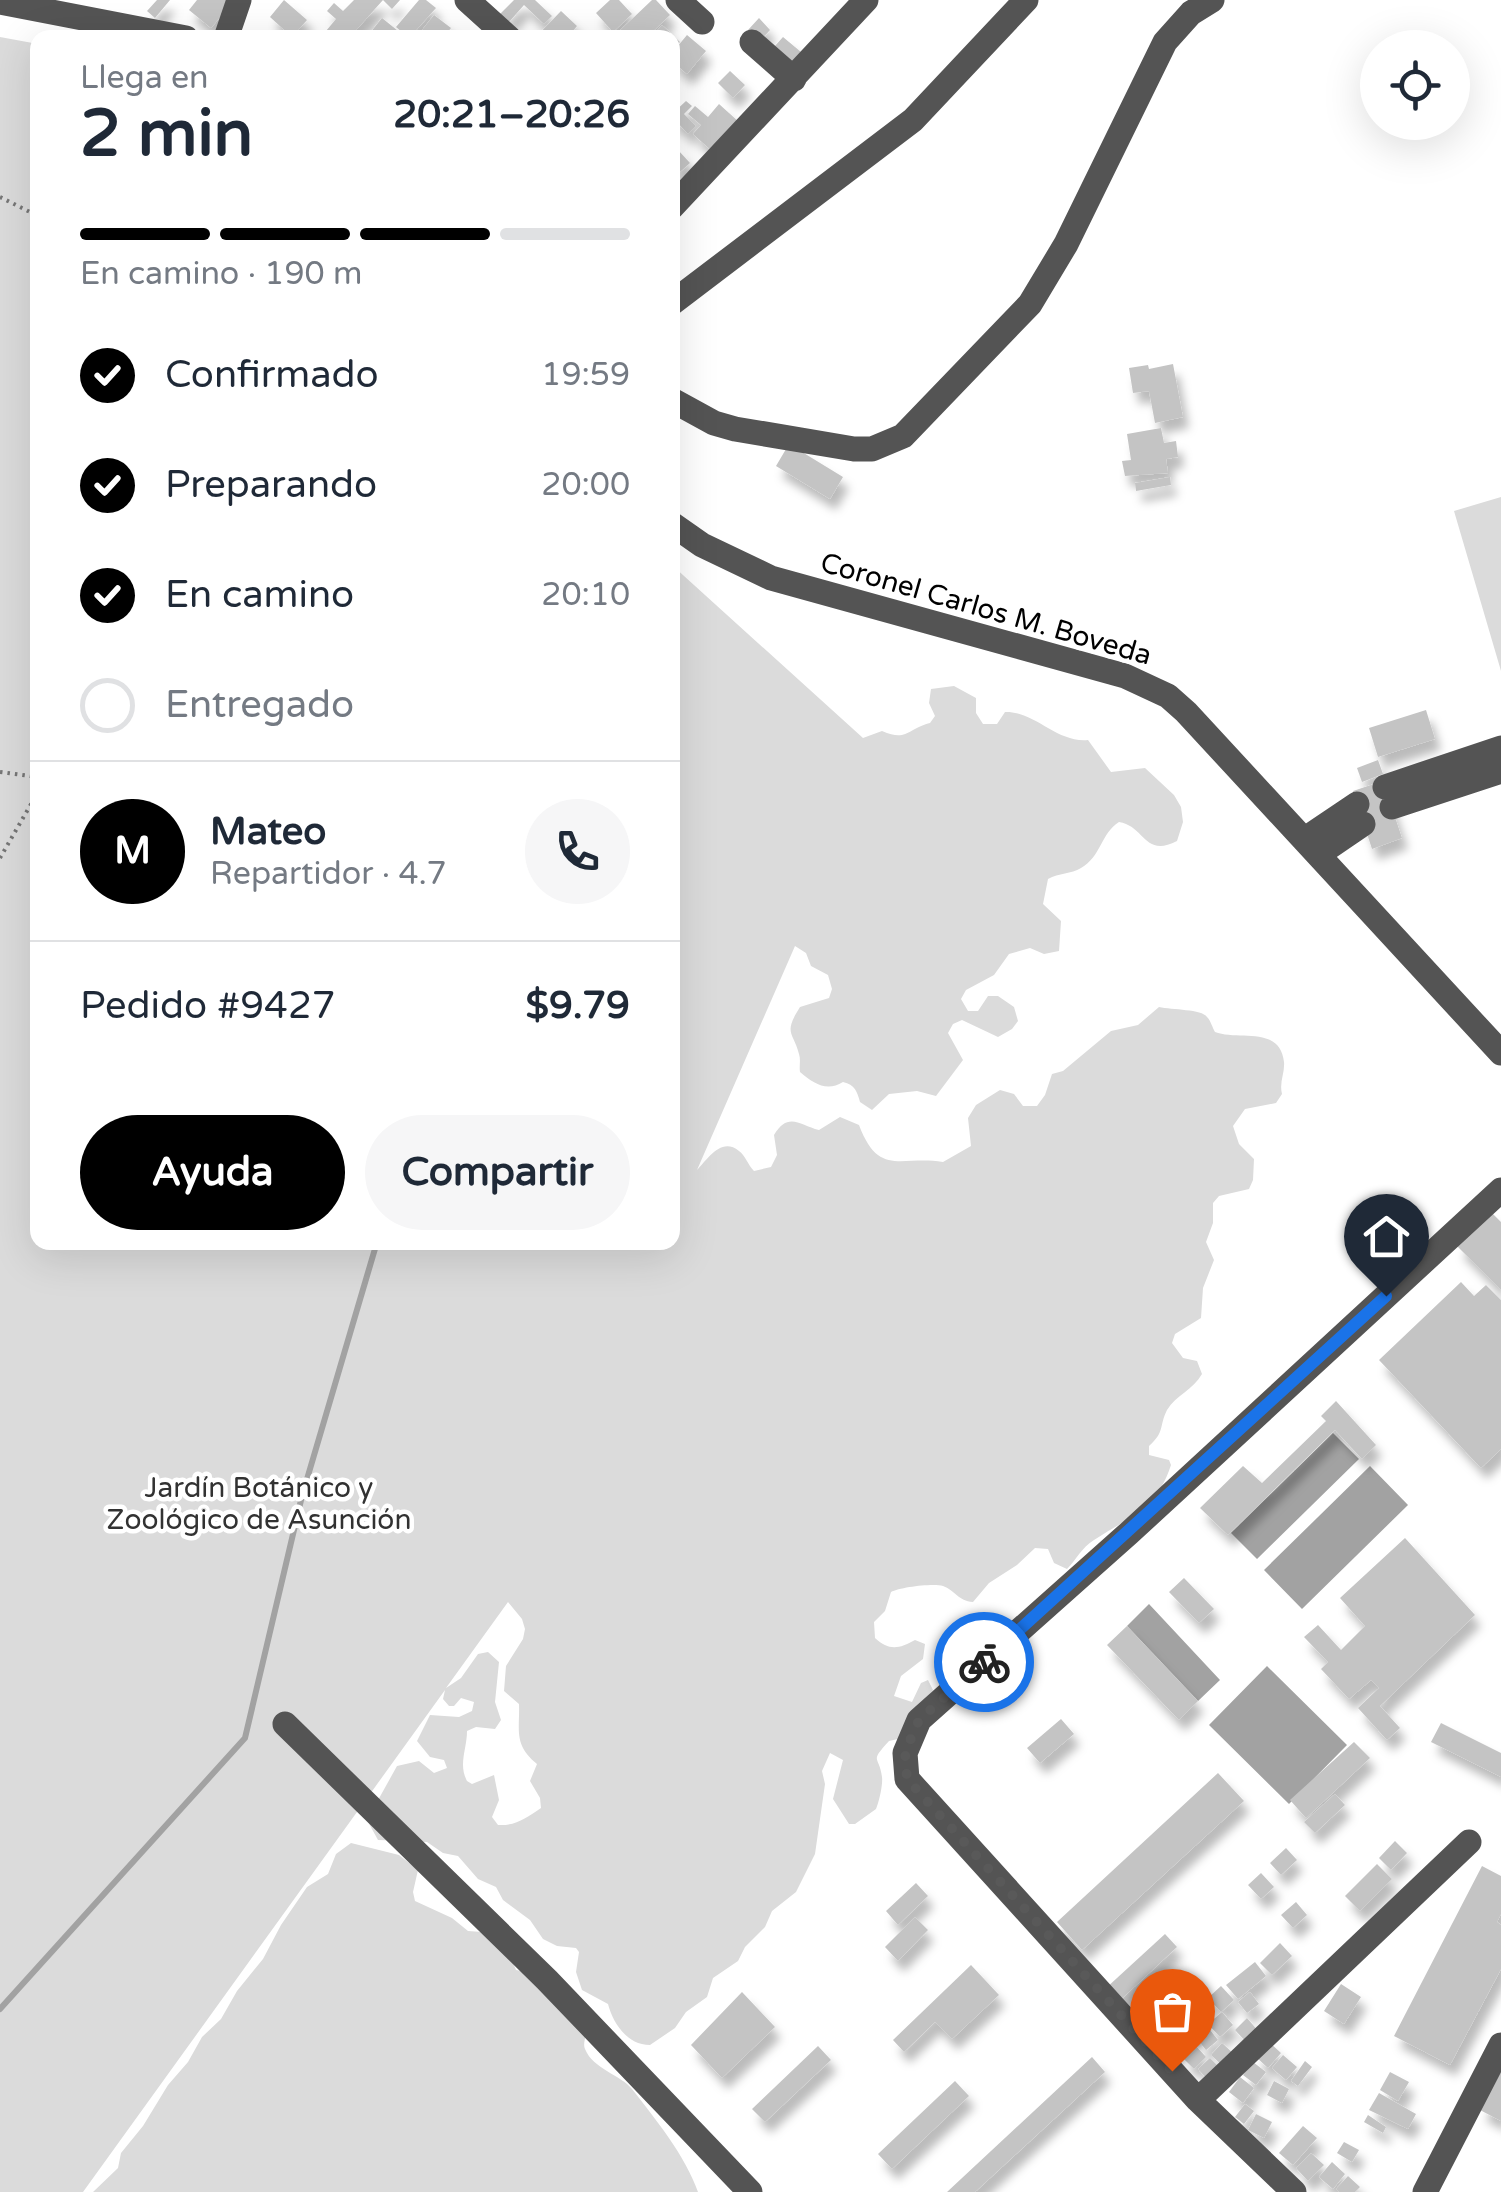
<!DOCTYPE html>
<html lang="es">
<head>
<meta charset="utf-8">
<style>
	body { margin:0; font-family:"Varela Round",sans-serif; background:#f6f6f7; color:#1f2937; height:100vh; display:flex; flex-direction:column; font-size:38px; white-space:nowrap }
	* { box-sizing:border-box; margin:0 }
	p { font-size:32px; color:#747a83 }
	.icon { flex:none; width:55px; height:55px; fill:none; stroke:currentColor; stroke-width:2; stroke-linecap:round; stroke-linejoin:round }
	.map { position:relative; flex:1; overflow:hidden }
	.details { position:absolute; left:30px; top:30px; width:650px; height:1220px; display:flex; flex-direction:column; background:#fff; border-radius:20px; box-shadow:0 10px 40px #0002 }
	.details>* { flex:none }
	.fabs { position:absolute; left:1360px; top:30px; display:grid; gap:20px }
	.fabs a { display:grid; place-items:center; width:110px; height:110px; border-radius:50%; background:#fff; box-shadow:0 10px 40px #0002; font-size:50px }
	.pin { position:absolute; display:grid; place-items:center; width:85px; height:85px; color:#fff; margin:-102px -42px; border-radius:50% 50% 50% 0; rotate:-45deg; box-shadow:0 0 10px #0007 }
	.pin .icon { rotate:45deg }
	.courier { position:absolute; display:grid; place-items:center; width:100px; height:100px; margin:-50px; border:8px solid #1a73e8; border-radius:50%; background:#fff; color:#222; box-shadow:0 2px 12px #0007 }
	.overview em { font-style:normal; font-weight:700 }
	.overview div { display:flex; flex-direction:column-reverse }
	.overview { display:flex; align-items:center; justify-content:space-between; height:170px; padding:0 50px }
	h1 { font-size:65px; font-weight:700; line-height:75px }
	.bar { display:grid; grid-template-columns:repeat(4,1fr); gap:15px 10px; align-content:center; height:120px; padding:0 50px }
	.bar i { height:12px; border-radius:8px; background:#e0e1e3 }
	.bar .selected { background:#000 }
	.bar p { grid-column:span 4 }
	.line { display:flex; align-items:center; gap:25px; padding:0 50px; border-top:2px solid #e0e1e3 }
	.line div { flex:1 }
	.round { display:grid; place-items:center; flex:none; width:105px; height:105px; border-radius:52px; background:#f6f6f7 }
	ol { padding:0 50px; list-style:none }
	li { display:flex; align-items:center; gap:30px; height:110px }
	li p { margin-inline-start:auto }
	li .icon { padding:10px; border-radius:50%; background:#000; color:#fff; stroke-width:4 }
	li:last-child { color:#747a83 }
	li i { width:55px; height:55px; border:5px solid #e0e1e3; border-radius:50% }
	.button { display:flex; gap:20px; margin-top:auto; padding:20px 50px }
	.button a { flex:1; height:115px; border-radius:60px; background:#000; color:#fff; font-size:40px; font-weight:700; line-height:115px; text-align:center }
	.button a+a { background:#f6f6f7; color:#1f2937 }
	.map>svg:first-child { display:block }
	.green { fill:#dbdbdb; fill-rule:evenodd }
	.water { fill:#a2a2a2 }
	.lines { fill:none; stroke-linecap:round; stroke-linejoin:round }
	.stream { stroke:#a2a2a2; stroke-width:6 }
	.building { fill:#c4c4c4; filter:url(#shadow) }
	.path { stroke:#767676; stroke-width:4; stroke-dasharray:2.5 5; stroke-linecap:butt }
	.minor { stroke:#545454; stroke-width:25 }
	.done { stroke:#595959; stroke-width:10; stroke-dasharray:0 18 }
	.route { stroke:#1a73e8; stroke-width:12 }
	.labels { text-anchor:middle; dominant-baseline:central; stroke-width:9; stroke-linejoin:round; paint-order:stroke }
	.street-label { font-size:28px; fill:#000; stroke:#fff }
	.park-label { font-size:28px; fill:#323232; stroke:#fff }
</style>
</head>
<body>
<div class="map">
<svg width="1501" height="2192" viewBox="0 0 1501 2192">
	<defs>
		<filter id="shadow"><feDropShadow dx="6" dy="11" stdDeviation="5" flood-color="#0004"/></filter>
	</defs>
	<rect width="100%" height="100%" fill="#fff"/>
	<!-- green -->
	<path class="green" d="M0,37L38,44V1242H672L673,566L863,738L882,731C907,742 907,729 930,723L935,716L929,703L931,689L954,686L976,698V713L983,724H997L1005,712C1035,711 1056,743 1088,740L1111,772L1145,768L1174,795L1181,807L1183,822L1177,841C1144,858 1145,826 1119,822C1101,833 1101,857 1081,868C1071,874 1059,873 1048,879L1043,904L1061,921L1059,951L1044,954L1030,948L1009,954L994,975L966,990L961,999L968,1011H978L988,996H998L1014,1007L1018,1021L1012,1029L998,1037L962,1020L953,1024L948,1033L963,1060L936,1096L917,1091L889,1094L872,1110L860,1102C857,1091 855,1085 843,1082C827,1092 814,1084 800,1072C799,1066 801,1060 799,1054C793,1031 783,1034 800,1007L829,998L832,989L828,975L811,966L806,953L795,946L697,1170C707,1160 721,1136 739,1151C745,1155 748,1165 754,1171L771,1167L777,1155L774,1135C788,1111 800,1125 819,1130L840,1117L859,1125C879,1178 901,1155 943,1162L971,1146L968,1118L976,1105L1000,1090L1014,1094L1023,1106H1037L1045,1095L1052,1074L1063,1071L1111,1031L1138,1025L1159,1007C1172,1010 1202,1009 1207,1017C1211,1021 1212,1027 1215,1032C1238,1041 1280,1025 1284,1062C1285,1073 1279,1082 1282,1094L1276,1103L1245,1109L1233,1126L1239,1144L1254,1159L1253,1180L1249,1189L1219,1196L1213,1203V1223L1206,1242L1214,1260L1203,1288L1201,1318L1175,1334L1172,1343L1183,1358L1197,1361L1202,1374C1193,1390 1176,1395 1167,1410C1159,1426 1165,1432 1149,1446V1455L1169,1460L1171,1465C1157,1509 1129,1517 1094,1540C1082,1547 1076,1560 1067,1569L1054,1563L1048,1549L1035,1548L1017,1565L989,1583L973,1602C958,1601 956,1591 943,1586C934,1583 900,1587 891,1592L885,1611L874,1622L875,1638C889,1651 899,1649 915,1640L925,1644L923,1659L901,1676L894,1696L912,1702L921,1683L928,1680L933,1690L898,1739L889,1741C869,1763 879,1755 882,1777C883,1785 879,1802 876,1809L855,1824H849L833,1799L843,1760L830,1753L822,1771L825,1784L815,1854L796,1892L772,1911L765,1927L745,1947L738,1961L713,1978L707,1997L686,2012L675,2028L650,2045C627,2045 613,2023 608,2004L582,1990L576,1972L579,1952L576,1948L557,1946L543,1939L530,1920L503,1900L496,1887L478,1879L458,1856L443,1853L427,1842L378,1840L367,1820L397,1766L419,1761L434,1773L447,1768L444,1760L430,1757L417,1741L430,1715L459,1717L472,1711L474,1702L461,1698L454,1706H449L443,1699L445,1690L83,2192H0ZM508,1602L522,1619L525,1629L523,1639L506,1666L504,1691L519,1704C520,1730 513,1744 537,1764L530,1781L540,1798L541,1808C526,1818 516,1826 498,1825L492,1817L499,1800L494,1775L472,1784L467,1781C458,1764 467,1749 467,1731L476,1727L495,1729L501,1720L495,1702L499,1662L488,1652L478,1654L461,1678L446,1688Z
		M1501,497V671L1454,511Z
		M351,1843L399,1855L418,1870L413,1892L415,1901L452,1918L468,1931L482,1932L508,1951L516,1970L526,1972L586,2034C585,2039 583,2045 585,2049C593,2069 621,2075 632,2089C656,2120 685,2155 698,2192H93L118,2168L121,2153L143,2126L168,2085L188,2062L202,2037L221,2019L237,1991L263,1959L281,1925L307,1887L328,1874L336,1854Z"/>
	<!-- water -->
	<path class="water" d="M1333,1433L1359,1459L1257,1559L1231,1533Z
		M1370,1466L1408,1505L1302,1609L1264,1570Z
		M1149,1604L1220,1680L1198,1701L1127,1626Z
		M1267,1666L1347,1745L1289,1804L1209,1725Z"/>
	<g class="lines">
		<!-- stream -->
		<path class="stream" d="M0,2009L245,1738L302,1496L377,1242"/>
	</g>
	<!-- building -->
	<path class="building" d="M157,0H170L155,18L147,11Z
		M197,0H228L232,3L211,28L189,10Z
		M284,0L307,20L292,37L270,17Z
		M354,0H400L392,9L383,0L349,38H333L326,31L336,19L327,11L334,3L343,11Z
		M419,0H426L436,8L409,38L396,27Z
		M514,0H535L552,16L544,24L524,5L509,22L500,14Z
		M610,0H619L632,14L613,32L596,13Z
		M652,0H656L670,15L646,38H612Z
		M561,11L577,26L567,38H535Z
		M434,15L451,28L443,38H424L419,34Z
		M382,18L403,35L400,38H366Z
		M759,18L770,30L760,41L748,30Z
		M662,25L680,42L672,50V38H651Z
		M687,35L706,51L687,74L672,61V53Z
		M783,37L801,52L793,63L774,47Z
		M730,71L745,85L733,98L718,83Z
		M686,101L692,106L684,114L696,126L688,134L676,121L672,125V114Z
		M719,104L739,122L713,152L693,134L701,125L688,114L695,106L708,117Z
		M678,150L690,163L672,179V155Z
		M1173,364L1183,417L1155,423L1149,391L1133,393L1129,368L1148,365L1149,369Z
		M1161,428L1164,443L1176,441L1178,457L1166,459L1168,473L1125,476L1122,461L1131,460L1127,434Z
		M789,444L843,477L830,499L776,466Z
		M1170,477L1171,485L1136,491L1135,483Z
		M1426,710L1435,739L1378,757L1369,728Z
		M1378,760L1383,774L1362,782L1357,768Z
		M1383,781L1402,838L1372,849L1353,791Z
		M1491,1212L1501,1222V1290L1457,1246Z
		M1461,1282L1474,1296L1486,1285L1501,1300V1449L1481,1468L1379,1360Z
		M1336,1401L1376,1445L1362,1459L1335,1430L1228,1535L1200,1508L1243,1466L1262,1483L1326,1421L1321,1416Z
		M1405,1538L1475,1615L1380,1706L1400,1728L1387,1740L1358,1708L1379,1688L1371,1680L1349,1699L1321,1669L1328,1662L1304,1637L1318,1625L1341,1650L1365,1626L1340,1598Z
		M1184,1578L1214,1609L1199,1623L1169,1592Z
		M1127,1626L1198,1701L1179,1720L1107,1645Z
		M1061,1719L1074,1734L1040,1763L1027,1748Z
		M1441,1723L1501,1753V1777L1431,1742Z
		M1354,1742L1370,1758L1306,1818L1290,1800Z
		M1218,1773L1244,1801L1082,1950L1057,1922Z
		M1335,1794L1345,1805L1315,1833L1304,1822Z
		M1395,1841L1407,1853L1391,1870L1379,1858Z
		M1286,1848L1297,1860L1281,1875L1270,1863Z
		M1377,1864L1392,1879L1360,1911L1345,1896Z
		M1482,1866L1501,1876V1914L1497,1922L1501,1925V1969L1450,2065L1394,2036Z
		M1261,1873L1274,1887L1261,1899L1248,1885Z
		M916,1883L928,1896L898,1925L886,1911Z
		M1296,1902L1307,1915L1293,1928L1281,1915Z
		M915,1917L928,1930L898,1961L885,1947Z
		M1165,1934L1177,1947L1118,2002L1105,1989Z
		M1280,1943L1292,1956L1272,1975L1260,1963Z
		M1255,1962L1266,1976L1238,1999L1226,1985Z
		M971,1965L999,1995L952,2039L935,2022L904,2052L893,2040Z
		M1341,1984L1361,1997L1344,2024L1324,2011Z
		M1221,1986L1234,2000L1221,2012L1208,1998Z
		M742,1992L775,2027L722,2078L691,2045Z
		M1250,1992L1259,2004L1247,2013L1238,2002Z
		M1192,2012L1204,2026L1183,2043L1171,2030Z
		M1222,2012L1233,2025L1220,2037L1208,2024Z
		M1247,2018L1259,2032L1248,2044L1235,2030Z
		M1210,2030L1218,2040L1206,2050L1198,2040Z
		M1268,2041L1281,2053L1268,2068L1255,2056Z
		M1222,2043L1235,2055L1224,2067L1211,2055Z
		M1195,2045L1206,2057L1194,2069L1182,2057Z
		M818,2046L831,2060L765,2122L752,2109Z
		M1283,2055L1297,2067L1286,2080L1272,2068Z
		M1092,2057L1105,2072L975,2192H947Z
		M1210,2058L1220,2068L1208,2080L1198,2069Z
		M1305,2061L1312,2067L1298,2086L1291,2081Z
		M1253,2062L1266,2072L1256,2085L1243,2075Z
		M1390,2072L1409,2082L1398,2101L1380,2090Z
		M1501,2072V2121L1480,2110Z
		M1240,2077L1254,2088L1243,2103L1229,2092Z
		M955,2081L969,2096L892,2169L878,2154Z
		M1274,2081L1289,2089L1282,2103L1267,2095Z
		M1379,2093L1416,2114L1408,2129L1369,2110Z
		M1245,2104L1254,2111L1244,2124L1235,2117Z
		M1256,2114L1272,2122L1264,2138L1248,2130Z
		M1368,2115L1386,2127L1383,2133L1364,2122Z
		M1303,2126L1317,2138L1293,2165L1279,2153Z
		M1344,2142L1359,2150L1352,2162L1337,2153Z
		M1311,2153L1324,2165L1308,2181L1296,2168Z
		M1332,2162L1345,2174L1333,2189L1319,2177Z
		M1348,2176L1360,2187L1355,2192H1339L1336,2189Z"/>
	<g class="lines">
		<!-- path -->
		<path class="path" d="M0,197L38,216
			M0,772L38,777
			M0,858L38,792"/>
		<!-- minor -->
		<path class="minor" d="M467,0L509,38
			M678,0L702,22
			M0,2L186,38
			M226,38L239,0
			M752,42L794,79
			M672,207L866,0
			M672,303L913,120L1026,0
			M672,400L714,423L735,429L854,449H872L903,436L1030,304L1066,244L1165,42L1191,13L1212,0
			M672,524L702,545L771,578L1125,676L1168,696L1186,712L1501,1053
			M1385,787L1501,748
			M1392,807L1501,771
			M1305,839L1357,804
			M1319,854L1363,824
			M285,1724L547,1980L750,2192
			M1198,2100L1469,1842
			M1294,2192L1198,2100L907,1779L905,1753L919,1720L1129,1533L1501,1190
			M1425,2192L1501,2045"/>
	</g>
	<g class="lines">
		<!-- done -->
		<path class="done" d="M984,1662L919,1720L905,1752L907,1779L1172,2071"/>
		<!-- route -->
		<path class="route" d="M984,1662L1386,1296"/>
	</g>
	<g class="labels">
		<!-- street labels -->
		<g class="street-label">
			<text transform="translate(986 609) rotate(16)">Coronel Carlos M. Boveda</text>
		</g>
		<!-- park labels -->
		<g class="park-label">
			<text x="259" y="1488">Jardín Botánico y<tspan x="259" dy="32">Zoológico de Asunción</tspan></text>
		</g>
	</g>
</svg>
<div class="fabs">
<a><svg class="icon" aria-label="locate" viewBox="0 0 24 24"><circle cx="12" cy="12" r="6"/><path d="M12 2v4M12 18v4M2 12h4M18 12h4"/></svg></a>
</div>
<div class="pin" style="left:1172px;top:2071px;background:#ea580c"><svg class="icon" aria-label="bag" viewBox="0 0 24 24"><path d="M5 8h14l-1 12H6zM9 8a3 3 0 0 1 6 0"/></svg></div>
<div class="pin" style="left:1386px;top:1296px;background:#1f2937"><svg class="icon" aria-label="home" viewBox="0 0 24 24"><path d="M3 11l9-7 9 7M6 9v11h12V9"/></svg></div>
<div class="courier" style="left:984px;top:1662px"><svg class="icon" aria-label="bike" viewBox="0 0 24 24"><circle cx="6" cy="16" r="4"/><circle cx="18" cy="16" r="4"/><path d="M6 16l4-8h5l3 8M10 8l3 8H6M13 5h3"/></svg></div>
<section class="details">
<div class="overview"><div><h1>2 min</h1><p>Llega en</p></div><em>20:21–20:26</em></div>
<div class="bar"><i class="selected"></i><i class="selected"></i><i class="selected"></i><i></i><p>En camino · 190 m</p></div>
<ol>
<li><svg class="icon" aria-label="check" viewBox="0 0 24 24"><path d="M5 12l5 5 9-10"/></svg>Confirmado<p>19:59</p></li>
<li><svg class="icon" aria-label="check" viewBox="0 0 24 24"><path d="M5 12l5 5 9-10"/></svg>Preparando<p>20:00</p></li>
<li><svg class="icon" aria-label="check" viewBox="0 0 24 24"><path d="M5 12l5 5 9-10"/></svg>En camino<p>20:10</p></li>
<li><i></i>Entregado</li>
</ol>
<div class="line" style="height:180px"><b class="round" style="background:#000;color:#fff">M</b><div><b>Mateo</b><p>Repartidor · 4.7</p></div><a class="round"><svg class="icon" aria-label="phone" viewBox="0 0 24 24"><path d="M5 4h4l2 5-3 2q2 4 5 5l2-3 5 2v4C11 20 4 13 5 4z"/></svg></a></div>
<div class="line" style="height:130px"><div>Pedido #9427</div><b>$9.79</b></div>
<div class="button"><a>Ayuda</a><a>Compartir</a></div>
</section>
</div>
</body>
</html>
